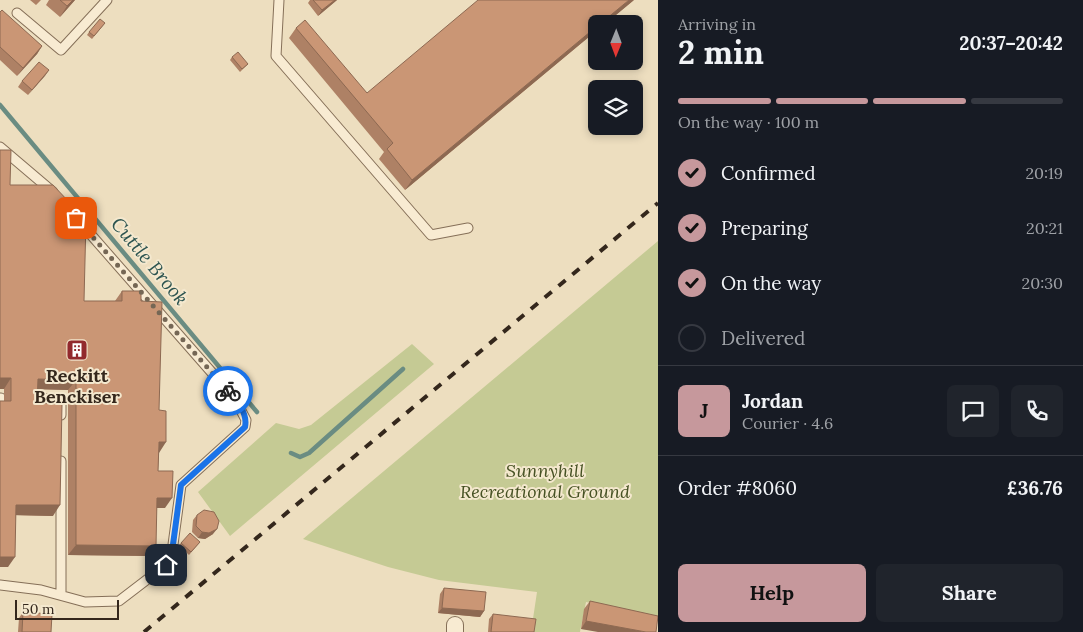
<!DOCTYPE html>
<html lang="en">
<head>
<meta charset="utf-8">
<style>
	body { margin:0; font-family:Lora,serif; background:#20242c; color:#f1f3f6; height:100vh; display:flex; flex-direction:column; font-size:19px; white-space:nowrap }
	* { box-sizing:border-box; margin:0 }
	p { font-size:16px; color:#9ea1a6 }
	.icon { flex:none; width:28px; height:28px; fill:none; stroke:currentColor; stroke-width:2; stroke-linecap:round; stroke-linejoin:round }
	.map { position:relative; flex:1; overflow:hidden }
	.sheet { display:flex; flex-direction:column; background:#171b24; width:425px }
	.sheet>* { flex:none }
	.needle { width:32px; rotate:181deg }
	.tools { position:absolute; left:588px; top:15px; display:grid; gap:10px }
	.tools a { display:grid; place-items:center; width:55px; height:55px; border-radius:8px; background:#171b24; box-shadow:0 2px 8px #0003; font-size:25px }
	.scale { position:absolute; left:15px; bottom:12px; width:104px; box-sizing:border-box; padding-left:5px; border:2px solid #34271c; border-top:0; font-size:14px; line-height:18px; white-space:nowrap; color:#34271c; -webkit-text-stroke:4px #f4e8ce; paint-order:stroke }
	.pin { position:absolute; display:grid; place-items:center; width:42px; height:42px; color:#fff; margin:-21px; border-radius:10px; box-shadow:0 2px 8px #0006 }
	.courier { position:absolute; display:grid; place-items:center; width:50px; height:50px; margin:-25px; border:4px solid #1a73e8; border-radius:50%; background:#fff; color:#222; box-shadow:0 1px 6px #0007 }
	.summary em { font-style:normal; font-weight:700 }
	.summary div { display:flex; flex-direction:column-reverse }
	.summary { display:flex; align-items:center; justify-content:space-between; height:85px; padding:0 20px }
	h1 { font-size:32px; font-weight:700; line-height:38px }
	.bar { display:grid; grid-template-columns:repeat(4,1fr); gap:8px 5px; align-content:center; height:60px; padding:0 20px }
	.bar i { height:6px; border-radius:4px; background:#363941 }
	.bar .on { background:#c6989c }
	.bar p { grid-column:span 4 }
	.line { display:flex; align-items:center; gap:12px; padding:0 20px; border-top:1px solid #363941 }
	.line div { flex:1 }
	.round { display:grid; place-items:center; flex:none; width:52px; height:52px; border-radius:8px; background:#20242c }
	ol { padding:0 20px; list-style:none }
	li { display:flex; align-items:center; gap:15px; height:55px }
	li p { margin-inline-start:auto }
	li .icon { padding:5px; border-radius:50%; background:#c6989c; color:#111; stroke-width:4 }
	li:last-child { color:#9ea1a6 }
	li i { width:28px; height:28px; border:2px solid #363941; border-radius:50% }
	.button { display:flex; gap:10px; margin-top:auto; padding:10px 20px }
	.button a { flex:1; height:58px; border-radius:8px; background:#c6989c; color:#111; font-size:20px; font-weight:700; line-height:58px; text-align:center }
	.button a+a { background:#20242c; color:#f1f3f6 }
	main { display:flex; flex:1; min-height:0 }
	.map>svg:first-child { display:block }
	.green { fill:#c5ca94 }
	.lines { fill:none; stroke-linecap:round; stroke-linejoin:round }
	.stream { stroke:#6a8c82; stroke-width:4.5 }
	.lane-casing { stroke:#856f58; stroke-width:11 }
	.street-casing { stroke:#856f58; stroke-width:18 }
	.lane { stroke:#f8ebd2; stroke-width:9 }
	.street { stroke:#f8ebd2; stroke-width:16 }
	.rail { stroke:#34271c; stroke-width:4; stroke-dasharray:9 9; stroke-linecap:butt }
	.wall { fill:#ae8165 }
	.shaded-wall { fill:#8d6952 }
	.building { fill:#ca9675; stroke:#8d6952 }
	.done { stroke:#756755; stroke-width:5; stroke-dasharray:0 9 }
	.route { stroke:#1a73e8; stroke-width:6 }
	.labels { text-anchor:middle; dominant-baseline:central; stroke-width:4; stroke-linejoin:round; paint-order:stroke }
	.poi-label { font-size:18px; font-weight:bold; fill:#34271c; stroke:#f4e8ce }
	.park-label { font-size:18px; font-style:italic; fill:#465123; stroke:#f4e8ce }
	.water-label { font-size:19px; font-style:italic; fill:#2c5450; stroke:#f4e8ce }
</style>
</head>
<body>
<main>
<div class="map">
<svg width="658" height="632" viewBox="0 0 658 632">
	<rect width="100%" height="100%" fill="#eddebf"/>
	<!-- green -->
	<path class="green" d="M658,241V617L586,602L580,632H531L537,592L439,580L388,567L303,539Z
		M412,344L434,364L230,536L198,492L276,423L299,429L311,425Z"/>
	<g class="lines">
		<!-- stream -->
		<path class="stream" d="M0,105L257,412
			M291,453L300,457L309,453L403,369"/>
		<!-- lane casing -->
		<g class="lane-casing">
			<path id="lane" d="M279,0L276,56L431,235L468,228
				M17,13L61,50L107,0
				M0,147L53,192
				M0,398H1
				M33,398L61,399V415
				M0,585L41,590L85,602L119,601L166,565L172,552L181,485L245,427L246,420L235,399L78,220
				M61,595V461"/>
		</g>
		<!-- street casing -->
		<g class="street-casing">
			<path id="street" d="M455,632V625"/>
		</g>
		<!-- lane -->
		<use href="#lane" class="lane"/>
		<!-- street -->
		<use href="#street" class="street"/>
		<!-- rail -->
		<path class="rail" d="M144,632L658,203"/>
	</g>
	<!-- wall -->
	<path class="wall" d="M30,0H41L36,5Z
		M49,0H75L60,17L46,5Z
		M310,0H337L318,16L308,3Z
		M634,0L605,24H596V31L405,190L379,159L384,152L289,38L296,28L367,93Z
		M0,12L42,46L37,54L17,76L0,60Z
		M105,23L92,39L87,35L89,32Z
		M232,57L248,64L240,72L230,60Z
		M49,70L28,95L18,87L22,81Z
		M0,150L10,185L84,301H115L122,291L141,301L159,453L158,471L165,508H157L149,556L68,555V390L38,389L37,403L53,516L16,515L8,567H0V401H4V389H0Z
		M197,515L213,534L205,539L198,538L192,532L193,520Z
		M200,542L189,555L179,545L181,543Z
		M444,588L484,611L480,617L438,613L440,594Z
		M590,601L656,632L581,629L584,609Z
		M23,612L51,632H18L19,618Z
		M493,614L534,632H488L489,619Z"/>
	<!-- shaded-wall -->
	<path class="shaded-wall" d="M73,0H75L60,17L67,6Z
		M335,0H337L318,16L322,10Z
		M629,0H634L605,24H600Z
		M596,27V31L405,190L412,180Z
		M42,46L37,54L17,76L23,68Z
		M49,70L45,76L28,95L32,90Z
		M0,378H11L4,389H0Z
		M38,379L76,380L68,390L30,389Z
		M159,442H166L159,453Z
		M157,498H172L165,508H150Z
		M16,505H60L53,516L9,515Z
		M217,529L213,534L205,539L198,538L202,532Z
		M76,545L156,546L149,556L68,555Z
		M0,557H15L8,567H0Z
		M442,608L484,611L480,617L438,613Z
		M586,621L646,632H598L581,629Z"/>
	<!-- building -->
	<path class="building" d="M60,0H73L67,6Z
		M313,0H335L322,10Z
		M478,0H629L600,24H596V27L412,180L387,149L393,143L296,28L305,20L367,93Z
		M2,10L42,46L23,68L0,47V12Z
		M100,19L105,23L94,36L89,32Z
		M238,52L248,64L242,69L232,57Z
		M39,62L49,70L32,90L22,81Z
		M0,150H11L10,185H53L86,220L84,301H122V291H141V301L162,302L159,410L166,411V442H159L158,471H173L172,498H157L156,546L76,545V380L38,379L37,403L62,404L60,505H16L15,557H0V401H11V378H0Z
		M204,510L214,512L219,521L217,529L209,533L202,532L196,526L197,515Z
		M190,533L200,542L191,552L181,543Z
		M444,588L486,592L484,611L442,608Z
		M590,601L658,616L656,632H646L586,621Z
		M23,612L52,614L51,632H22Z
		M493,614L536,619L534,632H491Z"/>
	<g class="lines">
		<!-- done -->
		<path class="done" d="M76,218L228,391"/>
		<!-- route -->
		<path class="route" d="M166,565L172,552L181,485L245,427C248,413 237,401 228,391"/>
	</g>
	<!-- icons -->
	<defs>
		<g id="building-square" transform="scale(1.125)"><rect x="-9" y="-9" width="18" height="18" rx="4" fill="#92292d" stroke="#f4e8ce"/><path d="M-4-6H4V6H1V3H-1V6H-4ZM-2.5-4.3h1.7v1.8h-1.7ZM.8-4.3h1.7v1.8H.8ZM-2.5-1h1.7V.8h-1.7ZM.8-1h1.7V.8H.8Z" fill="#fff"/></g>
	</defs>
	<g fill-rule="evenodd">
		<use href="#building-square" x="77" y="350"/>
	</g>
	<g class="labels">
		<!-- poi labels -->
		<g class="poi-label">
			<text x="77" y="375">Reckitt<tspan x="77" dy="21">Benckiser</tspan></text>
		</g>
		<!-- park labels -->
		<g class="park-label">
			<text x="545" y="470">Sunnyhill<tspan x="545" dy="21">Recreational Ground</tspan></text>
		</g>
		<!-- water labels -->
		<g class="water-label">
			<text transform="translate(150 261) rotate(50)">Cuttle Brook</text>
		</g>
	</g>
</svg>
<div class="tools">
<a><svg class="needle" viewBox="-14 -14 28 28"><path d="M0-13l5 13h-10z" fill="#e53935"/><path d="M0 13l5-13h-10z" fill="#9ea1a6"/></svg></a>
<a><svg class="icon" aria-label="layers" viewBox="0 0 24 24"><path d="M12 4l9 5-9 5-9-5zM3 14l9 5 9-5"/></svg></a>
</div>
<div class="scale">50 m</div>
<div class="pin" style="left:76px;top:218px;background:#ea580c"><svg class="icon" aria-label="bag" viewBox="0 0 24 24"><path d="M5 8h14l-1 12H6zM9 8a3 3 0 0 1 6 0"/></svg></div>
<div class="pin" style="left:166px;top:565px;background:#1f2937"><svg class="icon" aria-label="home" viewBox="0 0 24 24"><path d="M3 11l9-7 9 7M6 9v11h12V9"/></svg></div>
<div class="courier" style="left:228px;top:391px"><svg class="icon" aria-label="bike" viewBox="0 0 24 24"><circle cx="6" cy="16" r="4"/><circle cx="18" cy="16" r="4"/><path d="M6 16l4-8h5l3 8M10 8l3 8H6M13 5h3"/></svg></div>
</div>
<section class="sheet">
<div class="summary"><div><h1>2 min</h1><p>Arriving in</p></div><em>20:37–20:42</em></div>
<div class="bar"><i class="on"></i><i class="on"></i><i class="on"></i><i></i><p>On the way · 100 m</p></div>
<ol>
<li><svg class="icon" aria-label="check" viewBox="0 0 24 24"><path d="M5 12l5 5 9-10"/></svg>Confirmed<p>20:19</p></li>
<li><svg class="icon" aria-label="check" viewBox="0 0 24 24"><path d="M5 12l5 5 9-10"/></svg>Preparing<p>20:21</p></li>
<li><svg class="icon" aria-label="check" viewBox="0 0 24 24"><path d="M5 12l5 5 9-10"/></svg>On the way<p>20:30</p></li>
<li><i></i>Delivered</li>
</ol>
<div class="line" style="height:90px"><b class="round" style="background:#c6989c;color:#111">J</b><div><b>Jordan</b><p>Courier · 4.6</p></div><a class="round"><svg class="icon" aria-label="chat" viewBox="0 0 24 24"><path d="M4 5h16v11H9l-5 4z"/></svg></a><a class="round"><svg class="icon" aria-label="phone" viewBox="0 0 24 24"><path d="M5 4h4l2 5-3 2q2 4 5 5l2-3 5 2v4C11 20 4 13 5 4z"/></svg></a></div>
<div class="line" style="height:65px"><div>Order #8060</div><b>£36.76</b></div>
<div class="button"><a>Help</a><a>Share</a></div>
</section>
</main>
</body>
</html>
